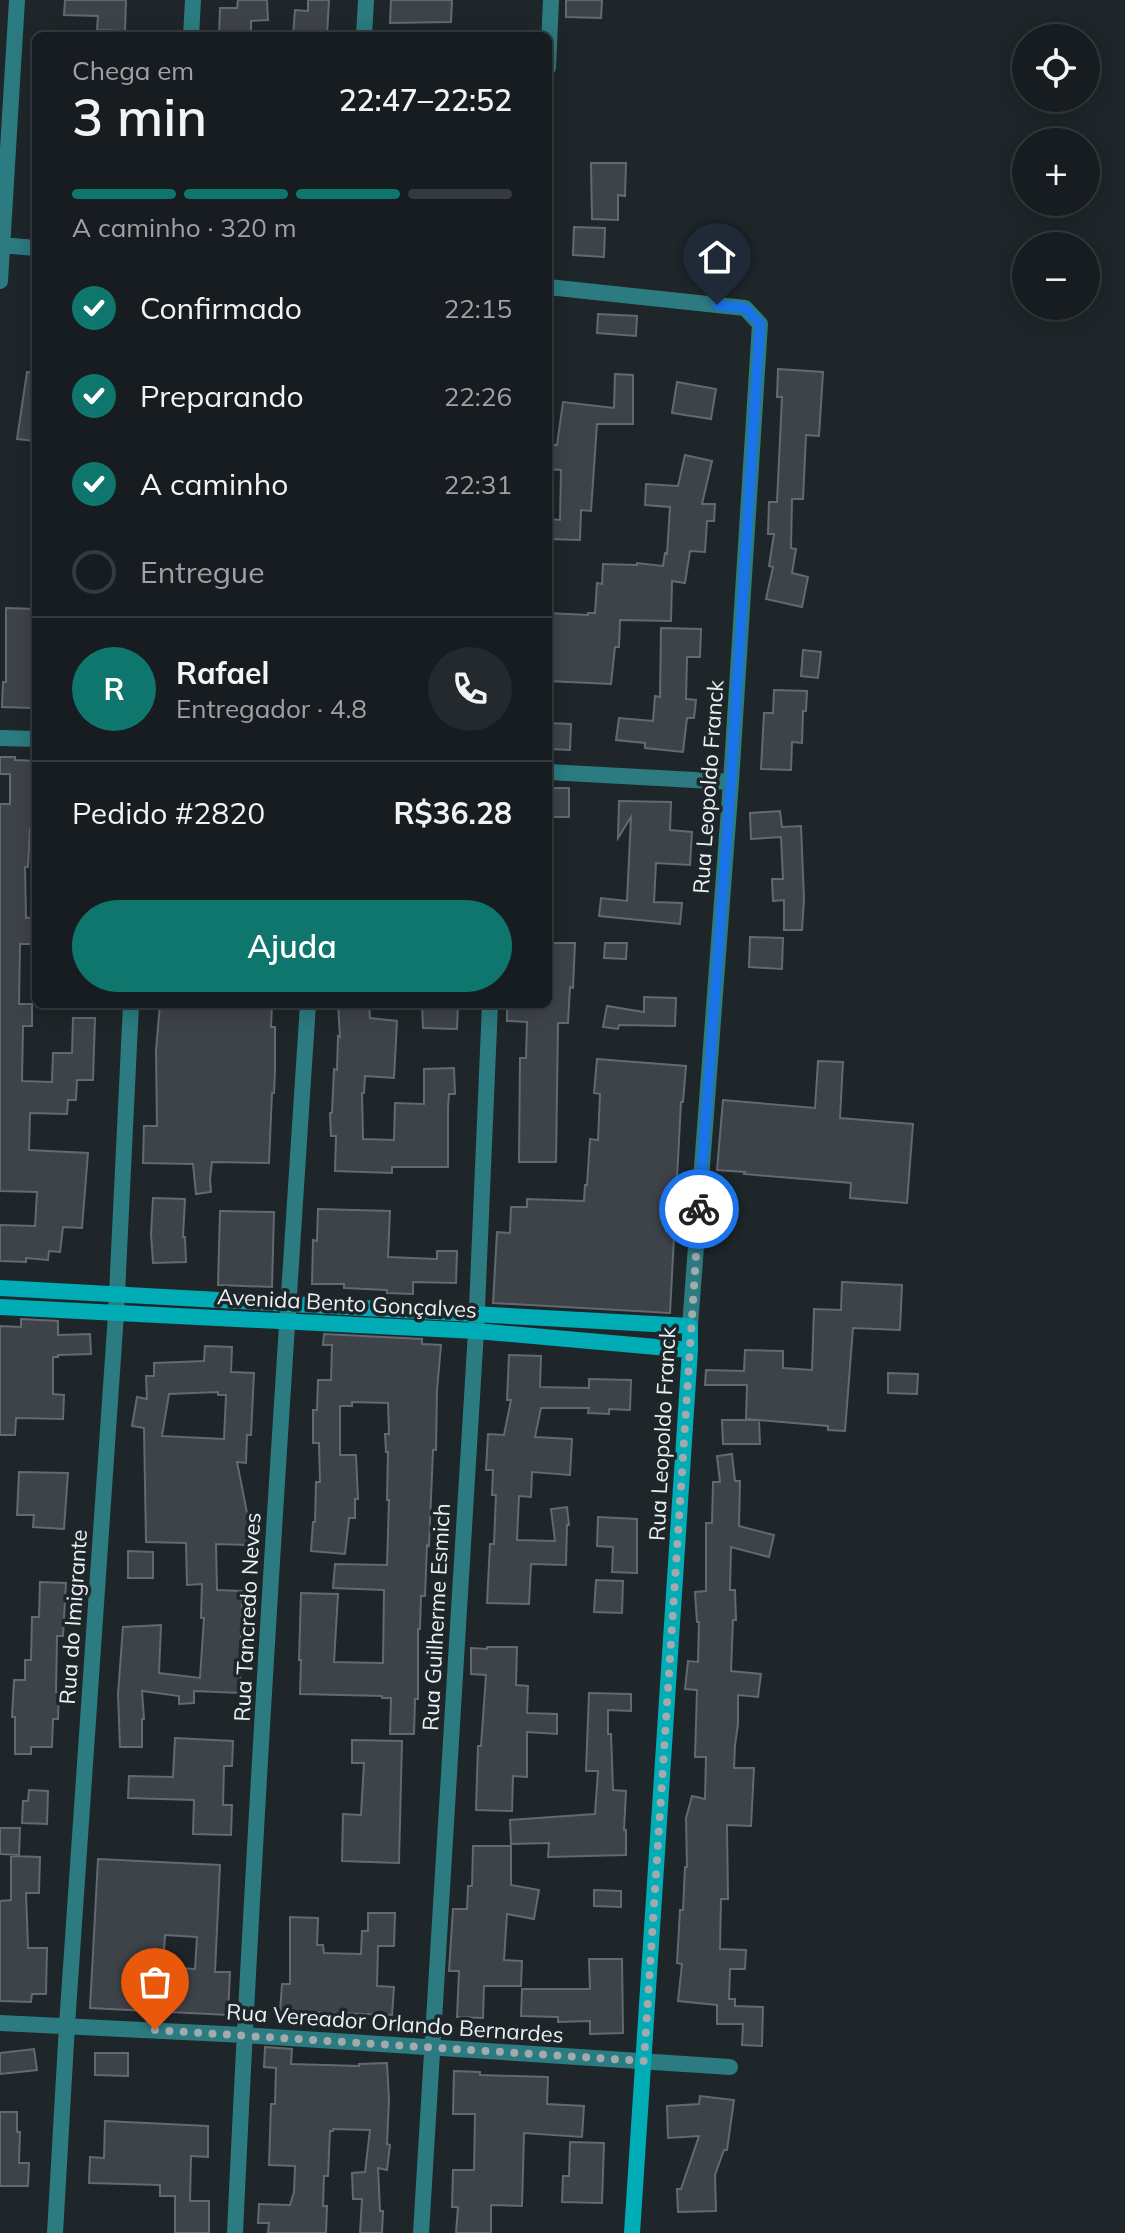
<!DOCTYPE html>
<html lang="pt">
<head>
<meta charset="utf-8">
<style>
	body { margin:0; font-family:Mulish,sans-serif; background:#23292d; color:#f1f3f6; height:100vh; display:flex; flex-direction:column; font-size:30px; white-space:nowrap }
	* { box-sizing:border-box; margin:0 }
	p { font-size:26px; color:#9ea1a5 }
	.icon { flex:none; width:44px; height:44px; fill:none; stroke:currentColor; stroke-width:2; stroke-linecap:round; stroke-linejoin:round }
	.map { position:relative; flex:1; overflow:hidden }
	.drawer { position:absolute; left:32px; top:32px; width:520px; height:976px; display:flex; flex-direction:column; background:#161c20; border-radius:12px; box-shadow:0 4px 20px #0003,0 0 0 2px #353a3e }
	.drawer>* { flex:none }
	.buttons { position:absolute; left:1012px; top:24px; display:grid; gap:16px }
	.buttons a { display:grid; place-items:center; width:88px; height:88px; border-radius:50%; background:#161c20; box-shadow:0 4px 20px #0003,0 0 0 2px #353a3e; font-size:40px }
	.pin { position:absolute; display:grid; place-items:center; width:68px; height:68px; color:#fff; margin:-82px -34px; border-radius:50% 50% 50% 0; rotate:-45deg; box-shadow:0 0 8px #0007 }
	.pin .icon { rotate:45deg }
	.courier { position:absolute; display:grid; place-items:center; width:80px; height:80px; margin:-40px; border:6px solid #1a73e8; border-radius:50%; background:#fff; color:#222; box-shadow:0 2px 10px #0007 }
	.head em { font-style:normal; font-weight:600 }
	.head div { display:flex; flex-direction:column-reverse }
	.head { display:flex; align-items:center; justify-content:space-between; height:136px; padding:0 40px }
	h1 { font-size:52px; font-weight:600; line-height:60px }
	.bar { display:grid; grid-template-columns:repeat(4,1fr); gap:12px 8px; align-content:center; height:96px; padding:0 40px }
	.bar i { height:10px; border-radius:6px; background:#353a3e }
	.bar .selected { background:#0f766e }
	.bar p { grid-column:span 4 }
	.line { display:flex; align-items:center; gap:20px; padding:0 40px; border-top:2px solid #353a3e }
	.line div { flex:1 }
	.round { display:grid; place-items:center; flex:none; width:84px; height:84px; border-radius:42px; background:#23292d }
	ol { padding:0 40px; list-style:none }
	li { display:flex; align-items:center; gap:24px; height:88px }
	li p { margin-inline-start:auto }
	li .icon { padding:8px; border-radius:50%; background:#0f766e; color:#fff; stroke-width:4 }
	li:last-child { color:#9ea1a5 }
	li i { width:44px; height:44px; border:4px solid #353a3e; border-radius:50% }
	.primary-button { display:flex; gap:16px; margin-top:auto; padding:16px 40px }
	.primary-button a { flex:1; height:92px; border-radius:48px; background:#0f766e; color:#fff; font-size:32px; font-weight:600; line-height:92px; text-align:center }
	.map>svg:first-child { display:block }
	.building { fill:#3e434a; stroke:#636970; stroke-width:2; fill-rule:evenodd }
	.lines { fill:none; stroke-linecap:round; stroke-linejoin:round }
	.minor { stroke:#2b7b80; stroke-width:16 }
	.secondary { stroke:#00acb5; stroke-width:16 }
	.done { stroke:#a3aaad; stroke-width:8; stroke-dasharray:0 14.4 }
	.route { stroke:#1a73e8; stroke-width:10 }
	.labels { text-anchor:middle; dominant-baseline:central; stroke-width:7; stroke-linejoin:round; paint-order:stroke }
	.street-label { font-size:22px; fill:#ebf1f3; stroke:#1e262a }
</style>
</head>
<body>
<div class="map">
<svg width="1125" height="2233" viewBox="0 0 1125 2233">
	<rect width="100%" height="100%" fill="#1e262a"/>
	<!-- building -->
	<path class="building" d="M65,0H126L125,31L97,30L98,16L64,15Z
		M238,0H267L268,20L251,21V36H219L220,8H237Z
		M308,0H329L327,36H293L295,10L308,11Z
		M391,0H452L451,22L390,23Z
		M566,0H602L601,18L566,17Z
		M591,163H626L625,196L618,195V220L592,219Z
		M574,227L605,228L604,257L573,255Z
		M598,314L637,316L636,336L597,333Z
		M778,369L823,372L819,436L806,435L803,499H792L791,548L796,549L792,573L808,577L802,607L766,599L773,567L769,566L774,534H768L769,502H777L782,397H777Z
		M27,372L36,373V441L17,439Z
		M615,374L633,375V424H597L591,511L581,510L580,540L549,539L550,519L560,520L561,470L550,469L552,445H557L563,402L614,408Z
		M677,382L716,389L711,419L672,413Z
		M685,455L712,461L702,504H715L714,521H707L705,552L690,551L685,583L672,581L671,621L620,620L619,647H615L611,684L548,681V613L588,615V613H595L597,583L602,584L603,564L637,565V563L663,566L665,553L667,554L670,507L645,505L646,484L678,486Z
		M6,608L36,609V680L34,679L33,708L2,707L3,682H6Z
		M661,628L701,629L700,657H687L686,699L696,700L694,718H687L683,752L645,748V743L616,740L619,718L653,721L655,696L660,697Z
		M803,650L821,652L818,678L801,676Z
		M774,690L807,691L806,711H803L802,743L792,742L791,770L761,769L764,713H773Z
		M548,723L571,724L570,750L548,749Z
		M0,757H15V760L36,761L33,829H30L28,867H25L26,918L36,917V944H20L19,1004H32V1026H23L22,1081L52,1082L53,1053H72L73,1018H95L93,1080H77L76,1100H68L67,1114L30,1113L29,1150L88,1153L82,1228L63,1227L60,1252L49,1251L48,1260L26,1258V1262L0,1261V1225L35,1226L37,1192L0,1191V804H10V774H0Z
		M548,788H569V817H548Z
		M619,801L671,802L670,830L692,832L690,865L656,863L654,902L682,903L680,924L599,916L601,898L627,901L631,817L618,838Z
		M780,811L782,827L801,826L804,899L802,930H784V900L773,901L772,879H783L781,837L751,839L750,813Z
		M750,937L783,938L782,969L749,967Z
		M548,943H575L573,988L570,987L568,1023H558L556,1162H519L520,1058H526L527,1022L507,1021V1004H548Z
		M605,943H627L626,959L604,958Z
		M644,997L676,998L675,1026L619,1025L618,1029L603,1027L607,1006L644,1012Z
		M160,1004H272L271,1027H275V1071L274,1093H272L269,1163L212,1162L210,1179L211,1192L196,1194L193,1164L143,1163L144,1126H157L156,1050Z
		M338,1004H369L370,1018L397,1021L394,1078L365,1076L364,1093H362L363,1139L394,1140L395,1103L424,1104V1069L454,1068L455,1094H449L448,1107V1167H392V1173L335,1171L336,1136H331L330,1113H332L334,1069L337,1070L338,1036L340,1037Z
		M422,1004H458L457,1029L423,1028Z
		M597,1059L686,1066L683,1102H681L670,1313L493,1303L497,1232L510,1233L511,1207H527V1199L584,1201L585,1185H587L590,1139L598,1140L600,1094L594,1093Z
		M818,1061L843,1062L840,1118L913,1124L907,1203L850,1198L851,1183L744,1174L745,1172L717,1170L723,1100L815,1108Z
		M153,1198L185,1199L183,1237H185L186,1262L153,1263L151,1234Z
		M318,1209L390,1211L388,1257L437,1259V1251H457L456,1283L413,1282V1294L387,1293V1290L344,1288V1284H312L313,1240L317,1241Z
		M220,1211L274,1212L272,1287L218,1285Z
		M842,1282L902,1285L900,1330L853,1328L845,1431L828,1430V1426L746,1419L747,1385H705L706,1370L744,1371L745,1350L783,1351V1368L812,1370L814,1309L841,1310Z
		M21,1319L58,1321V1335L90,1334L91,1354L58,1355V1357H53V1394L64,1395L63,1419L16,1418L15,1435H0V1326L21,1327Z
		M324,1334L422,1339V1344L441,1345L437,1390L436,1450H433L429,1546L427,1545L425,1596H421L420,1629H418V1699H415L414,1734H390L391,1698H382V1696L300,1694L301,1660H299L301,1593L338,1594L334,1662L383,1663L384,1590L333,1588L335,1564L387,1565L389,1500H387L388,1452H386L385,1434H389L388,1403L352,1402V1406H340V1455H356L358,1499H355V1518H349L345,1554L311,1551L313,1522H315L316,1482H320L319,1443H313V1410H317L318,1380H331L332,1345H323Z
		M205,1346L232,1347L231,1372L254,1373L251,1435H247L246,1463L237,1462L248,1518H249L248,1545L216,1544L217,1590L242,1591L240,1693L194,1691V1703L179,1704V1696L142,1691L144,1719H142V1747H120L118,1694L123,1627L161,1625L159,1673L200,1678L204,1618H201L202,1584L187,1585L186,1543L146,1542L144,1428L132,1426L137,1397L147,1399L146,1376H154V1363L204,1361ZM218,1392V1395H226L224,1439L162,1436L169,1394Z
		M509,1355L541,1356L540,1387L589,1388V1379L631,1380L630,1410L609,1409V1414L588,1413L589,1408H541L535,1437L572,1439L570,1475L532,1472L531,1497L519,1496L517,1540L555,1541L551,1509L567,1507L569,1525H567L566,1565L531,1564L529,1604L487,1603L490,1544H494L496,1495H492L493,1470H486L488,1434L504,1435L511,1400H507Z
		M888,1373L918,1374L917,1394L888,1393Z
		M722,1420H759L760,1444H723Z
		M732,1454L735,1481H740L739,1526L774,1535L769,1557L731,1547L730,1590H735L736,1620H733L731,1671L761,1674L758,1697L738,1695V1724L735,1745L734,1768H754L751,1826L727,1825L728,1899H721L720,1949L746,1950L745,1969H730L729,1999H735V2006L763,2007L762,2046L742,2045L743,2024H717V2005L678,2001L682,1964L677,1963L680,1910H683L685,1867H687L686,1818L692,1796L705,1799L706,1757H695L697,1690L685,1689L688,1661L698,1662L699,1622H697L695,1592L706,1591V1523H712L713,1482H720L717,1456Z
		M19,1472L68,1473L64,1529L33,1527L34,1515H17Z
		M598,1517L637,1519V1573L612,1572L613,1547L597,1546Z
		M128,1551L153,1552V1578H128Z
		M596,1580L623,1581L622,1613L594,1612Z
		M40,1582L66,1583L63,1636H57L56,1692H59L58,1719H53L52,1747H31V1754H15V1717H12L14,1680H25V1660H31L32,1617H39Z
		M487,1647H517L516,1685L528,1686L527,1713L557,1714V1734L527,1732V1777L513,1776L512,1811L476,1810L478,1746H481L486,1675L471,1674V1648L487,1649Z
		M589,1693L631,1694V1711L608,1710V1734H611L613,1790L626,1791L624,1830H626V1855L548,1857L549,1843L511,1844L510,1820L595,1814L598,1771H586Z
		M175,1738L233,1741L232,1766H224L223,1805H232L231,1835L193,1834L194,1800L128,1798L129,1776L173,1777Z
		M352,1740L402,1741L399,1863L342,1861L343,1814L361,1815L364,1763H352Z
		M29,1790L48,1791L47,1824L22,1823L23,1801H28Z
		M0,1828H20L19,1855L0,1854Z
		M473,1846H511V1885L539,1890L534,1919L507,1914L504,1960L522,1961L521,1986H484L483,2018L457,2017L459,1971H449L453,1909H467L468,1886H472Z
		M11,1856L40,1857L39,1893H26L28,1948H47L46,1994H32L31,2002L0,2001V1901L11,1900Z
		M98,1859L220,1865L215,1972H230L228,2015L90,2008ZM165,1935L197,1937L195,1969L163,1967Z
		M594,1890L621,1891V1907L594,1906Z
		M368,1913H395L394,1946H378L377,1986L394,1987L392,2015L280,2011L282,1984H290V1917L318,1918L317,1945H323L324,1953L361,1954L362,1931H368Z
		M589,1959H622L623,2033L590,2034V2021L558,2022V2017L521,2016L522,1989H590Z
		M265,2047L292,2049L291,2064L359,2066V2064L387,2063L389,2100L387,2144L390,2145L387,2170L378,2168L380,2211H383L382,2233H360L362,2199H353L352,2173L365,2172L370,2130L333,2129V2131H330L328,2176H324L323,2206H327L326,2233H268L269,2223H258L259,2204L290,2205L294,2192L295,2166L269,2165L271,2104H275L276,2068L264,2067Z
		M34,2049L37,2070L0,2074V2053Z
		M95,2053H128V2076L95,2075Z
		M454,2071L480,2072V2075L548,2077L547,2104L584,2106L582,2137L524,2133L522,2206L491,2205V2233H456L458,2207H452L453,2170H474L475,2114H453Z
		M700,2096L734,2100L727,2150H724L715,2175L716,2211L678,2212L677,2189H681L699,2136L668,2138L667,2106L699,2104Z
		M0,2112H17V2132H20L19,2163H29L28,2186H0Z
		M105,2121L208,2126V2157L191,2156L190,2201H209V2233H175V2196H160V2185L89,2183L90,2157L104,2158Z
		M570,2142L604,2143L602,2203L562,2202L563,2176H569Z"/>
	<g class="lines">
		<!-- minor -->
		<path class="minor" d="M191,36L193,0
			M364,36L366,0
			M548,68L551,0
			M0,245L36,248
			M0,281L17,0
			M548,287L745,308L760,324L731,782L690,1326
			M0,738L36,739
			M548,772L731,782
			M0,2023L244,2035L730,2067
			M55,2233L67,2025L116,1314L131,1004
			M235,2233C254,1823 281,1414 308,1004
			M421,2233L476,1331L490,1004"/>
		<!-- secondary -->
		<path class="secondary" d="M0,1288L690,1326V1350L632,2233
			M0,1307L476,1331L690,1350"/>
	</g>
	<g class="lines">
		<!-- done -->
		<path class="done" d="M155,2030L644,2061L699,1209"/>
		<!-- route -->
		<path class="route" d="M699,1209L731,782L760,324L745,308L717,305"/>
	</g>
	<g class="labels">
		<!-- street labels -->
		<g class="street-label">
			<text transform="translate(708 787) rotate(-86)">Rua Leopoldo Franck</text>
			<text transform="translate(347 1303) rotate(3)">Avenida Bento Gonçalves</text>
			<text transform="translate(662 1434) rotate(-87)">Rua Leopoldo Franck</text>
			<text transform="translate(73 1617) rotate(-86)">Rua do Imigrante</text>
			<text transform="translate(247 1617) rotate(-87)">Rua Tancredo Neves</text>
			<text transform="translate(436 1617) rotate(-87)">Rua Guilherme Esmich</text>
			<text transform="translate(395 2023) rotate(4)">Rua Vereador Orlando Bernardes</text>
		</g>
	</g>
</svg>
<div class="buttons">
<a><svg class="icon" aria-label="locate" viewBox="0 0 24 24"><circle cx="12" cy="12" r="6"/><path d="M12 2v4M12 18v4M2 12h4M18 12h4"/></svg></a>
<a>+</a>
<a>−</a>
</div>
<div class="pin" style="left:155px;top:2030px;background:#ea580c"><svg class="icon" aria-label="bag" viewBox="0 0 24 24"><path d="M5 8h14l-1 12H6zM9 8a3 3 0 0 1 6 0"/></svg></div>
<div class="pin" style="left:717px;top:305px;background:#1f2937"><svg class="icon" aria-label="home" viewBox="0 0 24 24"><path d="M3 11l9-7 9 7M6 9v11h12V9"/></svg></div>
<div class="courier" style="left:699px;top:1209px"><svg class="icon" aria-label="bike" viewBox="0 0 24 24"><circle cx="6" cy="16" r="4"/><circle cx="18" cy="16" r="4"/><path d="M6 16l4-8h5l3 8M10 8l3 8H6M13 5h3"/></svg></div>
<section class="drawer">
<div class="head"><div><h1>3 min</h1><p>Chega em</p></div><em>22:47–22:52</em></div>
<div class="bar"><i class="selected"></i><i class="selected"></i><i class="selected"></i><i></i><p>A caminho · 320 m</p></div>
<ol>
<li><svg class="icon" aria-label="check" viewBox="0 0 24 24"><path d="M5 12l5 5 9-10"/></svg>Confirmado<p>22:15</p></li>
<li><svg class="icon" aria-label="check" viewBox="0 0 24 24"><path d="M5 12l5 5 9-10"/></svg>Preparando<p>22:26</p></li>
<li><svg class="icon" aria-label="check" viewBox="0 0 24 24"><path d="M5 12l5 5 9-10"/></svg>A caminho<p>22:31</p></li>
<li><i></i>Entregue</li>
</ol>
<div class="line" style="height:144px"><b class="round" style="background:#0f766e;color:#fff">R</b><div><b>Rafael</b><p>Entregador · 4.8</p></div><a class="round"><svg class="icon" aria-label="phone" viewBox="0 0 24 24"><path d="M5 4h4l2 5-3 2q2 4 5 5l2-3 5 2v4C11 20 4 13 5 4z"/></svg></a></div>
<div class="line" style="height:104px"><div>Pedido #2820</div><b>R$36.28</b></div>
<div class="primary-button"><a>Ajuda</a></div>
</section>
</div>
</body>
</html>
